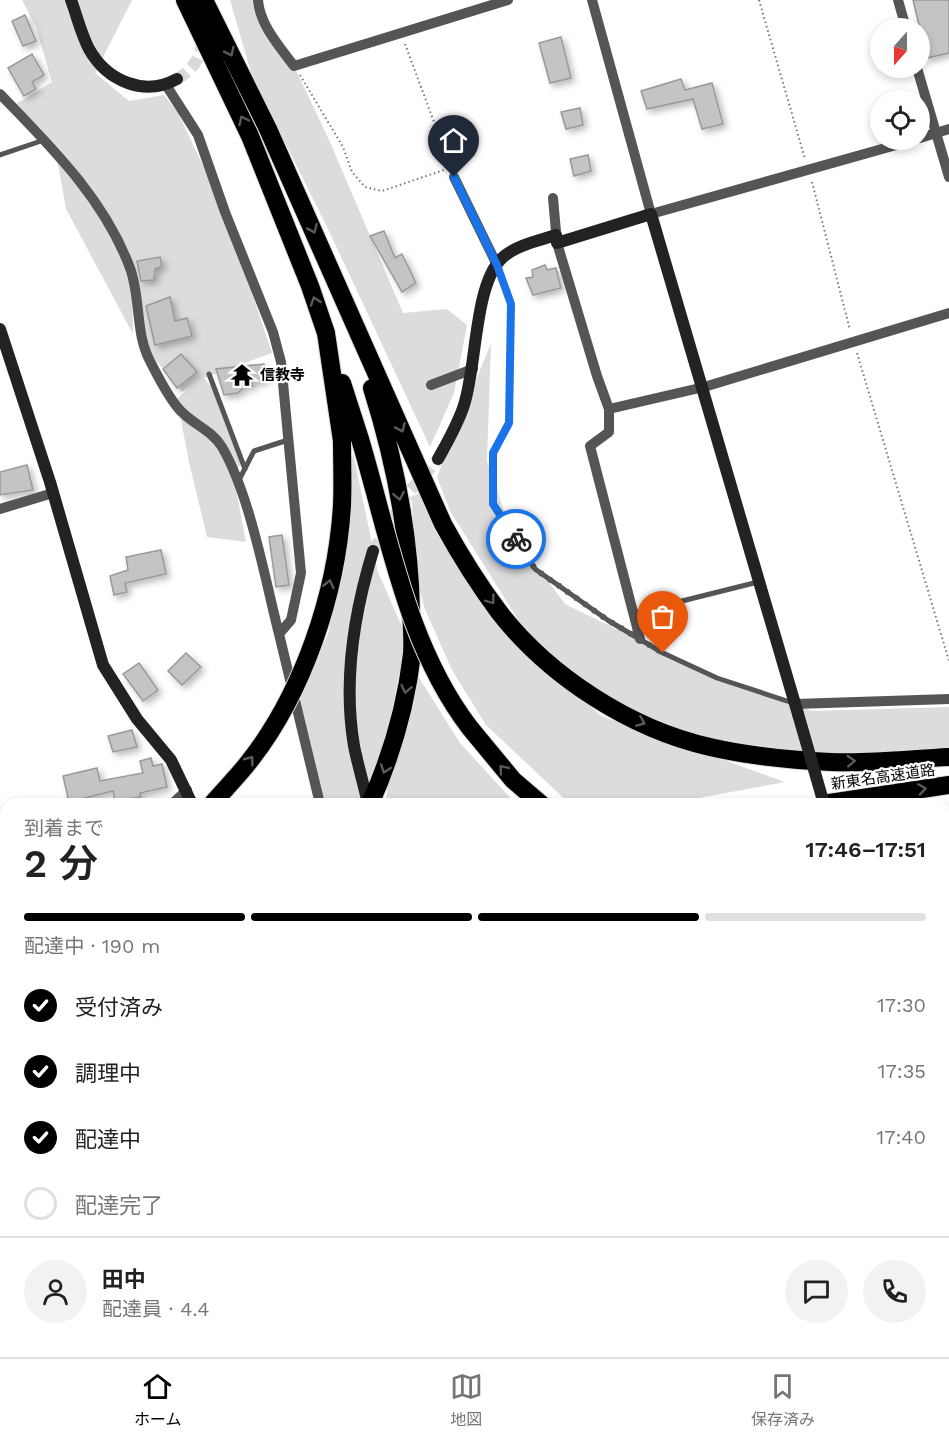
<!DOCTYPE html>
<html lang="ja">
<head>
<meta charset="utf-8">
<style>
	body { margin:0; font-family:"Work Sans","Noto Sans JP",sans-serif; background:#f2f2f2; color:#222; height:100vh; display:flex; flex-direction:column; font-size:22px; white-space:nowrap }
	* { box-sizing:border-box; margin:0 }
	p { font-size:20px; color:#767676 }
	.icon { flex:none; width:33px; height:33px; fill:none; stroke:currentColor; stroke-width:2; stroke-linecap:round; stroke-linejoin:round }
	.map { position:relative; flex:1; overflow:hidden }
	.drawer { position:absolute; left:0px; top:798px; width:950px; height:560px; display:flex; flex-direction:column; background:#fff; border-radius:18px 18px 0 0; box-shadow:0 3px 9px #0003 }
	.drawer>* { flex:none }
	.needle { width:39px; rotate:201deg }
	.buttons { position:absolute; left:870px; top:18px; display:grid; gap:12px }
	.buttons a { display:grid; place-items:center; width:60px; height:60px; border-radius:50%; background:#fff; box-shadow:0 3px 9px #0003; font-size:30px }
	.pin { position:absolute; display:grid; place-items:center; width:51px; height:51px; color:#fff; margin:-62px -26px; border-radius:50% 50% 50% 0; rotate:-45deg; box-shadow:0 0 6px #0007 }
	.pin .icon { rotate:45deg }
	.courier { position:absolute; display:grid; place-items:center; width:60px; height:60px; margin:-30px; border:4px solid #1a73e8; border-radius:50%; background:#fff; color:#222; box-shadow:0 2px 8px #0007 }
	.headline em { font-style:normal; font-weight:600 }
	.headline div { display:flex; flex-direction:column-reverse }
	.headline { display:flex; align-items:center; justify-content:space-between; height:102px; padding:0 24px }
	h1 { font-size:39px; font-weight:600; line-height:45px }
	.bar { display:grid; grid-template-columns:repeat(4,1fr); gap:9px 6px; align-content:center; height:72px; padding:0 24px }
	.bar i { height:8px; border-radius:4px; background:#e0e0e0 }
	.bar .current { background:#000 }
	.bar p { grid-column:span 4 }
	.line { display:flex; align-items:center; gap:15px; padding:0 24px; border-top:2px solid #e0e0e0 }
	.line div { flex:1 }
	.round { display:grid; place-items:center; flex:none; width:63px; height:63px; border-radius:32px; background:#f2f2f2 }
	ol { padding:0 24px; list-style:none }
	li { display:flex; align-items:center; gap:18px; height:66px }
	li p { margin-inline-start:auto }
	li .icon { padding:6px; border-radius:50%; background:#000; color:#fff; stroke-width:4 }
	li:last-child { color:#767676 }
	li i { width:33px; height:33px; border:3px solid #e0e0e0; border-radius:50% }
	.tab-bar { display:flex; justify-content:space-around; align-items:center; height:84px; border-top:2px solid #e0e0e0; background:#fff; font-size:16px; color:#767676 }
	.tab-bar a { display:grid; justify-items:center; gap:3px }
	.tab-bar .current { color:#000 }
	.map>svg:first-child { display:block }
	.green { fill:#dcdcdc }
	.building { fill:#c4c4c4; stroke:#999; stroke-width:1.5; filter:url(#shadow) }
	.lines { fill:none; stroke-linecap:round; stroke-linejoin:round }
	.secondary-tunnel { stroke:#d9d9d9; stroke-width:12; stroke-dasharray:12 6; stroke-linecap:butt }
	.highway-casing { stroke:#dbdbdb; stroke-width:20 }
	.path { stroke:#777; stroke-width:2; stroke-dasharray:1.5 3; stroke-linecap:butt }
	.lane { stroke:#555; stroke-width:5 }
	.street { stroke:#555; stroke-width:10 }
	.secondary { stroke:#222; stroke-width:12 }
	.highway { stroke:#000; stroke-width:18 }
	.highway-bridge-casing { stroke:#dbdbdb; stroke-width:20; stroke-linecap:butt }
	.secondary-bridge { stroke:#222; stroke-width:12 }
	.highway-bridge { stroke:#000; stroke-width:18 }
	.oneway { stroke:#595959 }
	.done { stroke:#595959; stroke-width:6; stroke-dasharray:0 10.8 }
	.route { stroke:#1a73e8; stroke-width:8 }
	.labels { text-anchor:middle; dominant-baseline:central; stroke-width:4.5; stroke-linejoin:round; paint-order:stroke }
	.poi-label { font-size:15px; font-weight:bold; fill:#000; stroke:#fff; text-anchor:start }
	.street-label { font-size:15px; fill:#000; stroke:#fff }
</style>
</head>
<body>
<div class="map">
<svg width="949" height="1357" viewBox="0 0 949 1357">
	<defs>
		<filter id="shadow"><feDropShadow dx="3.5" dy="3.5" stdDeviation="3" flood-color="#0004"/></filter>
	</defs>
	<rect width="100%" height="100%" fill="#fff"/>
	<!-- green -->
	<path class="green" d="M22,0H132L95,73L129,101L164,95L178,113L225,212L272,353L204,378L215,391L242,463L233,473L246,542L207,537L189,462L177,399L189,388L182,392L145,347L132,264L133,334L66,209L58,164L16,104L52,82L36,27Z
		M230,0H260L265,24L294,66L330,142L403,313L447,309L467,325L454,393L430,447L329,231L252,76Z
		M491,343L487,461L511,531L565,604L704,672L812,711L949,707V748L826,759L726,744L608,704L524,629L450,511L437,477Z
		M353,453L378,572L406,636L385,749L362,804H318L299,701L329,631Z
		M422,493L547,666L601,716L785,782L666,804H570L486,725L452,670L424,607L414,565L412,496Z
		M416,673L460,743L516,804H385L392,761L414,704Z
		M0,1149L6,1156V1352H114L118,1357H0Z
		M592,1352H741L742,1357H592Z"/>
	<!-- building -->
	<path class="building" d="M913,0H949V53L927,58Z
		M25,15L36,41L23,46L12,21Z
		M561,37L571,78L550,83L539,43Z
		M32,54L44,75L32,82L36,89L24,96L8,68Z
		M681,79L685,90L712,83L723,124L702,129L693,99L647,109L641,91Z
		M580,108L583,125L566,129L561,112Z
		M588,155L591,171L574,176L570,159Z
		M384,231L395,258L402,254L416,283L402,292L370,236Z
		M160,257L162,266L155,269L154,280L141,281L137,261Z
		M545,265L547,270L556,268L561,288L533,295L526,278L533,277L532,270Z
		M170,297L175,321L187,318L192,336L155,345L146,306Z
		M181,354L197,372L177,388L163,369Z
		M264,364L266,380L252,382L253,386L244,387L238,393L224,395L216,369Z
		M27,465L33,490L0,495V472Z
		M282,535L289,585L276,587L269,537Z
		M161,550L166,574L125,583L127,592L114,595L110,576L128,570L126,557Z
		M186,653L201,667L182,685L168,671Z
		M139,663L158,690L143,701L123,674Z
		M132,730L137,747L113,752L108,736Z
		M151,758L153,766L162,764L167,787L140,793L141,797L115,801L113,791L69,802L63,776L97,768L100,781L143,773L140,761Z"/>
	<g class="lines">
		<!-- secondary-tunnel -->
		<path class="secondary-tunnel" d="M177,79C195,69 200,57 204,37
			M373,551L409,492L438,459"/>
		<!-- highway casing -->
		<g class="highway-casing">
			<path id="highway" d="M185,0L250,136L310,286L326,333L342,441
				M204,0L268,129L443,524C460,555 478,584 499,612C549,676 630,729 710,747C749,756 791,760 831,762C870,764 910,759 949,757
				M342,383L360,439
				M470,728L513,780L541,804
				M370,804C391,757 406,706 412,654C413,641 412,627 411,613C410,536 395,461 372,388
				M823,804L949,785
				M944,823L949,822
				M944,880L949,879
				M0,965L6,964
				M0,1002L6,1001
				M0,1058L6,1057"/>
		</g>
		<!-- path -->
		<path class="path" d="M759,0L805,159
			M405,44L450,165
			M300,75L343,147L352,172L365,187L382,191L444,170
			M812,182L850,330
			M857,353L949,661
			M289,1352L293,1357"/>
		<!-- lane -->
		<path class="lane" d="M0,155L44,140
			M498,266L511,304L509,423L493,454V504L535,569L609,621L663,653L717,678L793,703
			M209,374L245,469
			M238,482L254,451L288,440
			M634,613L758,582"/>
		<!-- street -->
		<path class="street" d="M258,0C260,25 279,46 294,66L508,0
			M592,0L651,214L914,140
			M898,0L906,28
			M917,68L949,177
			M166,85L198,135L225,212L273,332L281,362L301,573L291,620L279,634L320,804
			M0,94C50,146 104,198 130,268C141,298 135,333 150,361C157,375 169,397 178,408C191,424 211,429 222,447C250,495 265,579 279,634
			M920,138L949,129
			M454,177L497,265
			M553,198L557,243L597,376L609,409V432L590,446L640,639
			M431,385L473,369
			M609,409L704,387L949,313
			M0,509L53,493
			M795,704L949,699
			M172,804L187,790
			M944,945L949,944
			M944,1000L949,999
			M0,1088L6,1089
			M944,1314L949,1312
			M492,1352L494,1357
			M756,1352V1357
			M847,1352L849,1357
			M665,1357L666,1352
			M782,1357L805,1352"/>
		<!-- secondary -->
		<path class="secondary" d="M71,0C77,16 81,34 89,49C107,81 144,97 177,79
			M0,329L50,482L103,665L137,719L171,760L192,804
			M438,459C448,441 458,424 464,405C477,365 474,287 501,259C515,245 538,241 556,235L557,243L651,214L798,714
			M368,804C364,785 358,766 354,746C343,681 354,613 373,551
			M944,1218L949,1237
			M203,1357V1352"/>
		<!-- highway -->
		<use href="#highway" class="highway"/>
		<!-- highway-bridge casing -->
		<g class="highway-bridge-casing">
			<path id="highway-bridge" d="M360,439C389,536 407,646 470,728
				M212,804C224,790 237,777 248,763C303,694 337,593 342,505C343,484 342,462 342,441
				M0,933L6,931"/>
		</g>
		<!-- secondary-bridge -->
		<path class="secondary-bridge" d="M798,714L824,804"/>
		<!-- highway-bridge -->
		<use href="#highway-bridge" class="highway-bridge"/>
	</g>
	<!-- one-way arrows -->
	<defs><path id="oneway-chevron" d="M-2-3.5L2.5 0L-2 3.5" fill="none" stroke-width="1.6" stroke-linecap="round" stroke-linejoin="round" transform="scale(1.5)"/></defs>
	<g class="oneway">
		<use href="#oneway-chevron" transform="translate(230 52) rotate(64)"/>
		<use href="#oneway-chevron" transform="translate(243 120) rotate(-115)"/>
		<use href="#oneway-chevron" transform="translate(313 229) rotate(66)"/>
		<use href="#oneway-chevron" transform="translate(315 301) rotate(-109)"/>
		<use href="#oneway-chevron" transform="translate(401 428) rotate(66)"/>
		<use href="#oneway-chevron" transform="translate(399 496) rotate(79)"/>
		<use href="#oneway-chevron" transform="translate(329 584) rotate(-77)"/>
		<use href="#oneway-chevron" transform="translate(491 600) rotate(54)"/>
		<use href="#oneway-chevron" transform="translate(406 689) rotate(102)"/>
		<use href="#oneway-chevron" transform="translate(641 722) rotate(23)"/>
		<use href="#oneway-chevron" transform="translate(250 760) rotate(-53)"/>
		<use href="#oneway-chevron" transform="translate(851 761) rotate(-3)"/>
		<use href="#oneway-chevron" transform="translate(385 769) rotate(109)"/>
		<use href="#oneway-chevron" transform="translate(503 769) rotate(-130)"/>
		<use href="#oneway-chevron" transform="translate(922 789) rotate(-9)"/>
	</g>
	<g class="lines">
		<!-- done -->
		<path class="done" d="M516,539L535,569L609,621L663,653"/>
		<!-- route -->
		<path class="route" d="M454,177L497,265L511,304L509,423L493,453V504L516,539"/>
	</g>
	<!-- icons -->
	<defs>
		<g id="temple-bare" transform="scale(1.8)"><path d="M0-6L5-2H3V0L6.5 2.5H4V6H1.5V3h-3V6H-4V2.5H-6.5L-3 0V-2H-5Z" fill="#000" stroke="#fff" stroke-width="2.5" paint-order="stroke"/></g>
	</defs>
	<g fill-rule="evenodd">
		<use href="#temple-bare" x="242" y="375"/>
	</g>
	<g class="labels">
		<!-- poi labels -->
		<g class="poi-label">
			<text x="260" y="375">信教寺</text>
		</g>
		<!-- street labels -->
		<g class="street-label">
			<text transform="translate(883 777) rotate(-8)">新東名高速道路</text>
		</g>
	</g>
</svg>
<div class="buttons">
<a><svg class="needle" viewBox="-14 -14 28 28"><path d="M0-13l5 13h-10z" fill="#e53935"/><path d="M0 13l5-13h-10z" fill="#767676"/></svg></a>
<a><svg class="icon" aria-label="locate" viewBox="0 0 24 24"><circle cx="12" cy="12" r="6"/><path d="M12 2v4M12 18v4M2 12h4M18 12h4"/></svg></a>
</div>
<div class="pin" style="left:663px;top:653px;background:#ea580c"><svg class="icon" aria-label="bag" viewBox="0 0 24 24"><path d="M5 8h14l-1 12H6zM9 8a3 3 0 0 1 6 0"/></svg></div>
<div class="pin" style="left:454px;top:177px;background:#1f2937"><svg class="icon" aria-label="home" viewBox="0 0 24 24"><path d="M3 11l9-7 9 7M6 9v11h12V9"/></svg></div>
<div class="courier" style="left:516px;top:539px"><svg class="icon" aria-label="bike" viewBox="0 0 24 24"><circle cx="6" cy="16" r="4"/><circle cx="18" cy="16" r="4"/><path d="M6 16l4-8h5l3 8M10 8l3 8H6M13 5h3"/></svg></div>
<section class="drawer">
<div class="headline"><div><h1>2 分</h1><p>到着まで</p></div><em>17:46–17:51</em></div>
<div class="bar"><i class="current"></i><i class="current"></i><i class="current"></i><i></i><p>配達中 · 190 m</p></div>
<ol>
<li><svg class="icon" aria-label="check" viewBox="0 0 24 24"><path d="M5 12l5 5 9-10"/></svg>受付済み<p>17:30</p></li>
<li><svg class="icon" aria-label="check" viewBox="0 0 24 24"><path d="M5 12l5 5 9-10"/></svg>調理中<p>17:35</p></li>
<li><svg class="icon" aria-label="check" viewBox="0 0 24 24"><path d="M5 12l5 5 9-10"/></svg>配達中<p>17:40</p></li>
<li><i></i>配達完了</li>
</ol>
<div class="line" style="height:108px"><a class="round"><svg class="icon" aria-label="person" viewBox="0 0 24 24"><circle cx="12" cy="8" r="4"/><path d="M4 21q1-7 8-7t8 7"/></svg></a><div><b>田中</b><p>配達員 · 4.4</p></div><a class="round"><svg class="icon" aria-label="chat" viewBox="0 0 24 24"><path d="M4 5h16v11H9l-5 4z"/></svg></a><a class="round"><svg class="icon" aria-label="phone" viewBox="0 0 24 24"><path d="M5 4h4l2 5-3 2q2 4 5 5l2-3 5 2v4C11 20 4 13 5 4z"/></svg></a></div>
</section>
</div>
<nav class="tab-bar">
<a class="current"><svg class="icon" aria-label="home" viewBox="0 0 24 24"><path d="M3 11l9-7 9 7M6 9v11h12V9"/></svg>ホーム</a>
<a><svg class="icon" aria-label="map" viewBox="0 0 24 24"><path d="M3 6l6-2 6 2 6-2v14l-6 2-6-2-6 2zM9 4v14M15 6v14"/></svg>地図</a>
<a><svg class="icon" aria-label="saved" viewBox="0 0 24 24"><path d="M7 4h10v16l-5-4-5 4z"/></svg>保存済み</a>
</nav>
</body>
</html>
